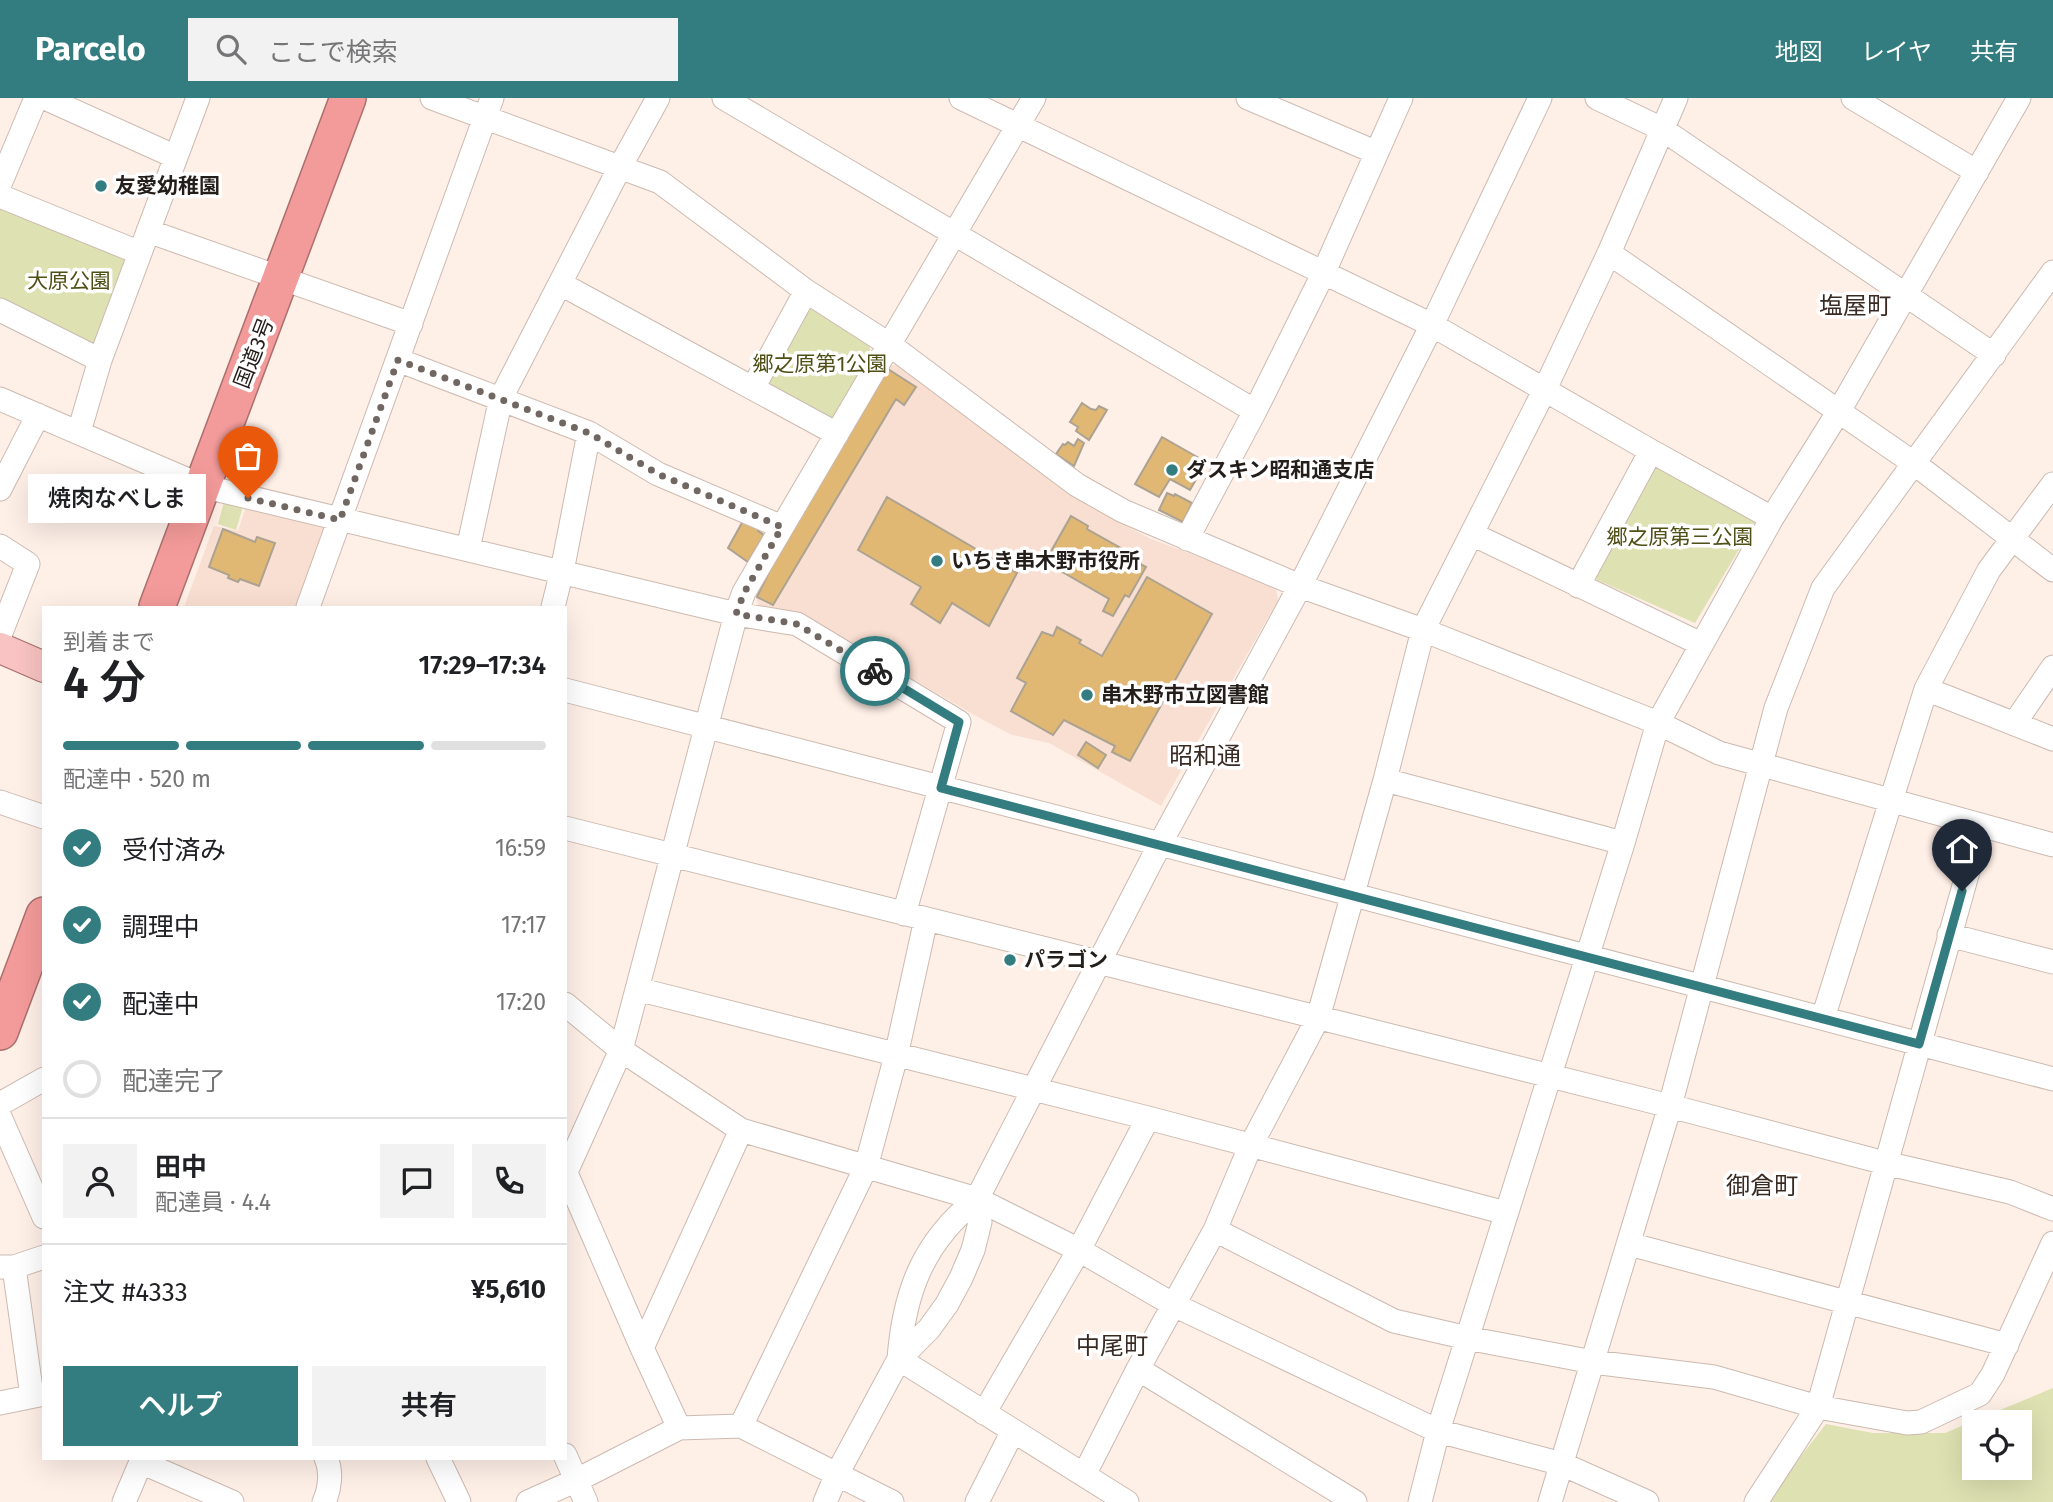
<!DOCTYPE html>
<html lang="ja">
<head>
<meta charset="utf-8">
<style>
	body { margin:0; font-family:"Fira Sans","Noto Sans JP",sans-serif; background:#f2f2f2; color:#202124; height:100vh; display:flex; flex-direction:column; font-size:26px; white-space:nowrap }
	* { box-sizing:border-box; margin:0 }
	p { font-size:23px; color:#757577 }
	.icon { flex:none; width:38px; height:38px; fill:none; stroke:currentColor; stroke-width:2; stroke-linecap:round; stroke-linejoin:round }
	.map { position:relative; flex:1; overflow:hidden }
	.panel { position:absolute; left:42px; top:508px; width:525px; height:854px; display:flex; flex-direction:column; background:#fff; border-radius:0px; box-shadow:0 7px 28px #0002 }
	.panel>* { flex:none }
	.controls { position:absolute; left:1962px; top:1312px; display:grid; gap:14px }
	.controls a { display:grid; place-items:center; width:70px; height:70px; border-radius:0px; background:#fff; box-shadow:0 7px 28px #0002; font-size:35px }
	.pin { position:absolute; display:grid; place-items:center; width:60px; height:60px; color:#fff; margin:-72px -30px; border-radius:50% 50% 50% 0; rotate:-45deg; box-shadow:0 0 7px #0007 }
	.pin .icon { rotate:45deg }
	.courier { position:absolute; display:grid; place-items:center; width:70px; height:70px; margin:-35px; border:5px solid #337c7f; border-radius:50%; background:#fff; color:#222; box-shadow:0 2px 9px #0007 }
	.bubble { position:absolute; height:49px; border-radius:0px; background:#fff; box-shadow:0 7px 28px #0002; font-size:23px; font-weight:600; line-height:49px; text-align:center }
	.head em { font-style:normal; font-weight:600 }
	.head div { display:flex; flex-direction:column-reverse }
	.head { display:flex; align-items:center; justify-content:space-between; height:119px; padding:0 21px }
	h1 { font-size:46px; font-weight:600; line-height:52px }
	.bar { display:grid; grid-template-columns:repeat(4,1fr); gap:10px 7px; align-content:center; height:84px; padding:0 21px }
	.bar i { height:9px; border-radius:5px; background:#e0e0e0 }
	.bar .active { background:#337c7f }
	.bar p { grid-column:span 4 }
	.line { display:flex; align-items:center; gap:18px; padding:0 21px; border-top:2px solid #e0e0e0 }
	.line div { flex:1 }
	.round { display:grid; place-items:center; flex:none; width:74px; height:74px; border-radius:0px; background:#f2f2f2 }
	ol { padding:0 21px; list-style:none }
	li { display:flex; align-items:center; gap:21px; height:77px }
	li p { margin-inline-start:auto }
	li .icon { padding:7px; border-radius:50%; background:#337c7f; color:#fff; stroke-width:4 }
	li:last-child { color:#757577 }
	li i { width:38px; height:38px; border:4px solid #e0e0e0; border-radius:50% }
	.primary-button { display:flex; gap:14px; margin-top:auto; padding:14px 21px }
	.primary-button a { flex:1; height:80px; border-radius:0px; background:#337c7f; color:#fff; font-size:28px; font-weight:600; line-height:80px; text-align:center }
	.primary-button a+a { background:#f2f2f2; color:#202124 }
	header { display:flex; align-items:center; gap:42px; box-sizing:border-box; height:98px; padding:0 35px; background:#337c7f; color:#fff }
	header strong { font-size:33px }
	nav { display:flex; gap:38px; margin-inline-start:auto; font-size:24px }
	.search { width:490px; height:63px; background:#f2f2f2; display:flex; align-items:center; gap:18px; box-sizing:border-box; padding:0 24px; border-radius:0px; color:#757577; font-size:26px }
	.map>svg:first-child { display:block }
	.built { fill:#f9dfd1 }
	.green { fill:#dee1b1; fill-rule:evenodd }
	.building { fill:#e0b874; stroke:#aba292; stroke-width:2 }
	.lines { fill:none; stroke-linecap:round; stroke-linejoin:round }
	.minor-casing { stroke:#ccbab0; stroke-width:25 }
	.major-casing { stroke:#ab6f6d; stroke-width:32 }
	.highway-casing { stroke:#ab6f6d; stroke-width:38 }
	.minor { stroke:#fff; stroke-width:23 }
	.major { stroke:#f8c3c2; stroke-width:30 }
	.highway { stroke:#f39b9a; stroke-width:35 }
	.done { stroke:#706762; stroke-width:7; stroke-dasharray:0 12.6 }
	.route { stroke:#337c7f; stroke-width:9 }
	.poi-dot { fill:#337c7f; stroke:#fff; stroke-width:2.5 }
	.labels { text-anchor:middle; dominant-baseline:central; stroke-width:7; stroke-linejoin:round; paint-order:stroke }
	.poi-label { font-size:21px; font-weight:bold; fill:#241e1a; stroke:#fff; text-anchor:start }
	.park-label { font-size:21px; fill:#4f4f16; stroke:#fff }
	.street-label { font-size:21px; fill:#241e1a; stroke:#fff }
	.quarter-label { font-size:24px; fill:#392b23; stroke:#fff }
</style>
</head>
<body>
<header>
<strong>Parcelo</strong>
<div class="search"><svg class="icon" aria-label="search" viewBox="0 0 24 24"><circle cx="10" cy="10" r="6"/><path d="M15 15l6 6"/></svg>ここで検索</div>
<nav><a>地図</a><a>レイヤ</a><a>共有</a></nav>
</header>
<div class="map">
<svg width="2053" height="1404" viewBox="0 0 2053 1404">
	<rect width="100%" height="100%" fill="#feefe7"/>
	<!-- built -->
	<path class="built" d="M896,267L1087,407L1151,441L1275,487L1278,502L1161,708L1049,645L1012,637L985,623L843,541L759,509L755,497L890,268Z
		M246,408L322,426L329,435L300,509H184L214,428L238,433Z"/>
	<!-- green -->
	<path class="green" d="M0,109L131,158L99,249L0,203Z
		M811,207L870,249V262L835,321L827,323L768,291L765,282Z
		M1657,359L1759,418L1695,525L1595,481Z
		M224,404L243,409L236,432L218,426Z
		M2053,1290V1404H1765L1826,1326L1873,1335H1945ZM1974,1325H2020V1370H1974Z"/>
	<!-- building -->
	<path class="building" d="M888,271L916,289L904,307L896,301L773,507L757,499L773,466Z
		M1082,305L1091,311L1096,312L1099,308L1107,312L1089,342L1076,333L1078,329L1070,324Z
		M1162,339L1206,364L1190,392L1170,381L1159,399L1135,386Z
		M1078,341L1084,345L1074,368L1056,356L1063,346L1065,347L1068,344L1074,348Z
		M1167,395L1174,398L1175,396L1192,405L1183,424L1159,412Z
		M887,399L1017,475L989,528L952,505L940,525L911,506L921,489L858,452Z
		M1071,418L1088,428L1087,431L1142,462L1140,466L1146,469L1129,499L1125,497L1113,518L1103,513L1109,501L1045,464Z
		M743,423L761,429L758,433L764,437L748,464L728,450Z
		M223,431L255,444L257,439L275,445L259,488L240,481L238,484L228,480L229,477L209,469Z
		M1147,479L1212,516L1130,663L1112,654L1115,648L1064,622L1053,637L1011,613L1026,585L1017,580L1042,534L1053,538L1057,529L1081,542L1079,545L1102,558Z
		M1086,644L1106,657L1098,670L1078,657Z"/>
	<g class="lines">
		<!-- minor casing -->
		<g class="minor-casing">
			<path id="minor" d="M45,0L176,59
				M432,0L660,84L806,193L890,247L1077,387L1123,413L1300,488L1423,532L1658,625L1719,655L2053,747
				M724,0L1255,313
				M961,0L1432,227L1651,353L1772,420
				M1248,0L1375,54
				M1597,0L1662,31L1994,257
				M1853,0L1977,74
				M0,86L36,0
				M0,98L140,155
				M148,133L411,226
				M1609,155L1915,366L2053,472
				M561,186L837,336
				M0,212L100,262
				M398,262L589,335L658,376L782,429
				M753,290L806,193
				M0,301L202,388L736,516L797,526L959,624L904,816
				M79,334L100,262L198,0
				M0,391L38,317
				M1472,436L1701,546
				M1187,441L1255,313L1323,176L1401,0
				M0,448L28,466L0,537
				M468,451L501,300L620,69L658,0
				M1578,488L1651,353
				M308,509L492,0
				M553,509L562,473L589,335
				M1926,591L2053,641
				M565,592L1160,746L2053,981
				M2014,626L2053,569
				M1385,682L1623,745
				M0,704L44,719
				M565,730L1670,1008L1885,1065L2010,1094L2053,1111
				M1949,837L2053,864
				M637,891L1148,1020L1506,1115
				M565,906L621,952L741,1032L977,1101L1079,1152L1174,1207L1438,1333L1562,1366L1647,1404
				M1823,920L1926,591L1989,472L2053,386
				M0,1006L44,981
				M0,1019L44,1119
				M566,1075L642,1250L679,1330
				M565,1076L621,952L736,516L744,494L1034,0
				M1215,1132L1394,1223L1472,1241L1593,1264L1714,1279L1818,1309L1907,1325L1921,1324L1980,1296L1993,1276L2053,1145
				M1629,1146L2007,1247
				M0,1169H14L44,1159
				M14,1169L32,1298
				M642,1250L741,1032
				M899,1261C904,1194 923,1144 977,1101L1160,746L1300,488L1432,227L1540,0
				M899,1261L1127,1404
				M1138,1271L1355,1404
				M0,1305L44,1296
				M984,1315L1079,1152L1148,1020
				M741,1328L866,1069L896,958L926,821
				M565,1357L586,1404
				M438,1360L459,1404
				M141,1364L232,1404
				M1084,1377L1138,1271L1215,1132L1250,1049L1318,920L1385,682L1423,532L1544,293L1609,155L1676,0
				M124,1404L141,1364V1360
				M324,1404C330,1391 332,1373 326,1360
				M528,1404L577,1382L679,1330L741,1328L892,1404
				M825,1404L837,1376L899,1261L929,1231L947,1206L961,1180L973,1152L980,1124L977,1101
				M977,1404L1013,1333
				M1420,1404L1438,1333L1623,745L1658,625L1772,420L1839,313L2019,0
				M1550,1404L1670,1008L1776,610L1823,490L2053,174
				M1756,1404L1818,1309L1981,727"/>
		</g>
		<!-- major casing -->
		<g class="major-casing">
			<path id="major" d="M0,550L44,569"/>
		</g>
		<!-- highway casing -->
		<g class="highway-casing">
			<path id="highway" d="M157,509L348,0
				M0,934L44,817"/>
		</g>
		<!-- minor -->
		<use href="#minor" class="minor"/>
		<!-- major -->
		<use href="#major" class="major"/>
		<!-- highway -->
		<use href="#highway" class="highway"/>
	</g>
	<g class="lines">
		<!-- done -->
		<path class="done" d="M248,400L340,422L398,262L589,335L658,376L782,429L744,495L736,516L797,526L875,573"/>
		<!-- route -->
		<path class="route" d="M875,573L959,624L941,690L1919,946L1962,793"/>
	</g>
	<!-- markers -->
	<g class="poi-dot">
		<circle cx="101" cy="88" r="7"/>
		<circle cx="1172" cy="372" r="7"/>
		<circle cx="937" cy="463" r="7"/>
		<circle cx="1087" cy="597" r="7"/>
		<circle cx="1010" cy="862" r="7"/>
	</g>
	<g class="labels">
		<!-- poi labels -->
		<g class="poi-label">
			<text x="115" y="88">友愛幼稚園</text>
			<text x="1186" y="372">ダスキン昭和通支店</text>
			<text x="951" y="463">いちき串木野市役所</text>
			<text x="1101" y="597">串木野市立図書館</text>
			<text x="1024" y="862">パラゴン</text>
		</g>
		<!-- park labels -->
		<g class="park-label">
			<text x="69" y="183">大原公園</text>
			<text x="820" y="266">郷之原第1公園</text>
			<text x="1680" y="439">郷之原第三公園</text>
		</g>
		<!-- street labels -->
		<g class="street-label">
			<text transform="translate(254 255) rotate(-69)">国道3号</text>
		</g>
		<!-- quarter labels -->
		<g class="quarter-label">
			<text x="1855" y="208">塩屋町</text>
			<text x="1205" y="658">昭和通</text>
			<text x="1762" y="1088">御倉町</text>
			<text x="1112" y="1248">中尾町</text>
		</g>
	</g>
</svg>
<div class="controls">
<a><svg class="icon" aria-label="locate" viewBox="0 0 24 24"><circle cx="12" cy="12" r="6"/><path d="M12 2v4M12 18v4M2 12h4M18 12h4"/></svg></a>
</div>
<div class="pin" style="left:248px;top:400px;background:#ea580c"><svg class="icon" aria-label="bag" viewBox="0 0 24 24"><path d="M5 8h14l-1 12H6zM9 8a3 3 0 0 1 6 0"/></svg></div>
<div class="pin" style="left:1962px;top:793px;background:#1f2937"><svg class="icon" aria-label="home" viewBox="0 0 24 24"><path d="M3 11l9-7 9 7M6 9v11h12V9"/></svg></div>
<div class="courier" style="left:875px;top:573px"><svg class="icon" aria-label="bike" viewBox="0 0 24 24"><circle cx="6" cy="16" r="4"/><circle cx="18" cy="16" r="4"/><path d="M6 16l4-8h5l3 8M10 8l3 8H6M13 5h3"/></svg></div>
<div class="bubble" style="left:28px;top:376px;width:178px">焼肉なべしま</div>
<section class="panel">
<div class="head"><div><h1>4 分</h1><p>到着まで</p></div><em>17:29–17:34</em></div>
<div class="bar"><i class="active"></i><i class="active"></i><i class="active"></i><i></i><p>配達中 · 520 m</p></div>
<ol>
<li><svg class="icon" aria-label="check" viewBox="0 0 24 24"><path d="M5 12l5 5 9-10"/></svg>受付済み<p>16:59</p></li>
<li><svg class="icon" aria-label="check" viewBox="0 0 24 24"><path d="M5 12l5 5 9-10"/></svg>調理中<p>17:17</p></li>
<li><svg class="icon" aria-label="check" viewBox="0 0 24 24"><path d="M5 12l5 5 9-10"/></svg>配達中<p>17:20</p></li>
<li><i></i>配達完了</li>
</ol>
<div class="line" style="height:126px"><a class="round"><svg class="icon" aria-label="person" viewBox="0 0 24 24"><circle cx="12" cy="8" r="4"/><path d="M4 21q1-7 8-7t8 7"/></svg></a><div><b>田中</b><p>配達員 · 4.4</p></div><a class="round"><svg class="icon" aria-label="chat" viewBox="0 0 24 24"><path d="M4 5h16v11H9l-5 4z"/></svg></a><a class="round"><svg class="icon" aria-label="phone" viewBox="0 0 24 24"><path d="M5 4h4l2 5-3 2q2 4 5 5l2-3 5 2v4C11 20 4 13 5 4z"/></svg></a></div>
<div class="line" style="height:91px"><div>注文 #4333</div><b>¥5,610</b></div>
<div class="primary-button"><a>ヘルプ</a><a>共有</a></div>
</section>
</div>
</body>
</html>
